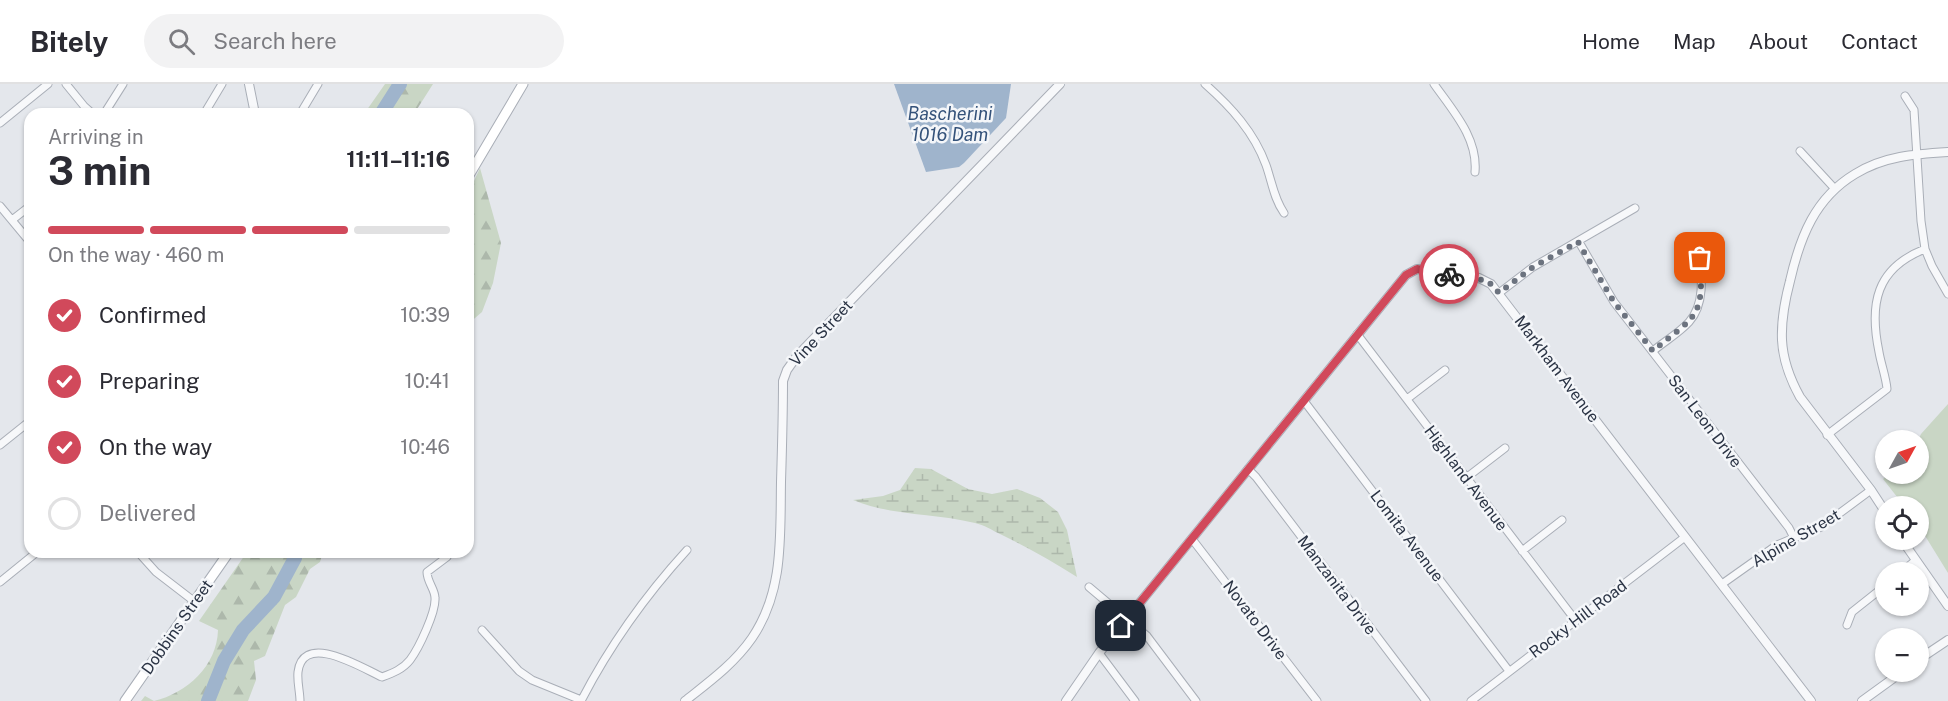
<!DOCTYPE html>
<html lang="en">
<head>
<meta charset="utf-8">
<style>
	body { margin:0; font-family:"Public Sans",sans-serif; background:#f2f2f3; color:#2b2b33; height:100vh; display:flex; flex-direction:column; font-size:22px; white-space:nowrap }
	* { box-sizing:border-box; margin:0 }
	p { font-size:20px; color:#7c7c81 }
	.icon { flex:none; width:33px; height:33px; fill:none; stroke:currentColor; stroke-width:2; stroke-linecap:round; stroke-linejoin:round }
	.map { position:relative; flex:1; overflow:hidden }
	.details { position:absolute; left:24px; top:24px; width:450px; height:450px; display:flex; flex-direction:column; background:#fff; border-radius:18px; box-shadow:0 2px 4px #0004 }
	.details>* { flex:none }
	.needle { width:39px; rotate:50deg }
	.fabs { position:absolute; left:1875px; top:346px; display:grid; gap:12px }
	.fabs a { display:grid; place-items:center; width:54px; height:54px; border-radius:50%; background:#fff; box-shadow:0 2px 4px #0004; font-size:30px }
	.pin { position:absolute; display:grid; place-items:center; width:51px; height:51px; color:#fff; margin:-26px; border-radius:12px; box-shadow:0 3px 9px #0006 }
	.courier { position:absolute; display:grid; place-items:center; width:60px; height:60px; margin:-30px; border:4px solid #d1495b; border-radius:50%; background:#fff; color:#222; box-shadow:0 2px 8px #0007 }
	.headline em { font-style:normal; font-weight:700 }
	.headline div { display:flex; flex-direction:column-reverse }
	.headline { display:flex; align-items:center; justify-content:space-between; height:102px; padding:0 24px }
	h1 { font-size:39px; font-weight:700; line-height:45px }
	.bar { display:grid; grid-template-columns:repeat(4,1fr); gap:9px 6px; align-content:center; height:72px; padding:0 24px }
	.bar i { height:8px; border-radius:4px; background:#e1e1e2 }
	.bar .current { background:#d1495b }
	.bar p { grid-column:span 4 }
	ol { padding:0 24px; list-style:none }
	li { display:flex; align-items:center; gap:18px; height:66px }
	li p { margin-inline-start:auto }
	li .icon { padding:6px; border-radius:50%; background:#d1495b; color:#fff; stroke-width:4 }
	li:last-child { color:#7c7c81 }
	li i { width:33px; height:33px; border:3px solid #e1e1e2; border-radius:50% }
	header { display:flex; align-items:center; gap:36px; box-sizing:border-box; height:84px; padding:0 30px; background:#fff; border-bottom:2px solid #e1e1e2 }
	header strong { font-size:28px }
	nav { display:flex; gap:33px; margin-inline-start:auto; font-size:21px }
	.search { width:420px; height:54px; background:#f2f2f3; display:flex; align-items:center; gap:15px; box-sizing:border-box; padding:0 21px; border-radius:33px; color:#7c7c81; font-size:22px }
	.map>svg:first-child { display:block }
	.grass { fill:#c9d6c5 }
	.forest { fill:url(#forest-firs) }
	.wetland { fill:url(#wetland-marsh) }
	.water { fill:#9fb4cc }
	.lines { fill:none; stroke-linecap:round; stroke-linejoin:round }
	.river { stroke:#9fb4cc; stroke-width:14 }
	.minor-casing { stroke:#a9aeb7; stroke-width:9 }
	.tertiary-casing { stroke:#a9aeb7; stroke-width:10 }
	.secondary-casing { stroke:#a9aeb7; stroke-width:11 }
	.minor { stroke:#f7f8fa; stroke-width:7 }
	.tertiary { stroke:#f7f8fa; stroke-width:8 }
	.secondary { stroke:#fff; stroke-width:9 }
	.done { stroke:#6c737f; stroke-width:6; stroke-dasharray:0 10.8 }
	.route { stroke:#d1495b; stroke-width:8 }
	.labels { text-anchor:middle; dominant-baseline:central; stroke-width:5; stroke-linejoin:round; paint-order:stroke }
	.street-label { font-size:16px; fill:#2b3445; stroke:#f4f6f9 }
	.water-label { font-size:18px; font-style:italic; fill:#34527a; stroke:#f4f6f9 }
</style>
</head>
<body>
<header>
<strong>Bitely</strong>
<div class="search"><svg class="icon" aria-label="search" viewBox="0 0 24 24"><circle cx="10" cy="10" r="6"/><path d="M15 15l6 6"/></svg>Search here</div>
<nav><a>Home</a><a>Map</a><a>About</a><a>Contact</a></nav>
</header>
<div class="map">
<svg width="1948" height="617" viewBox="0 0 1948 617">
	<defs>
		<pattern id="forest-firs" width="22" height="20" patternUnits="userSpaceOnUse" patternTransform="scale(1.5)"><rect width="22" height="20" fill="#c9d6c5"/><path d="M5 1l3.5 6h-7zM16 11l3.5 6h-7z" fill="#adb8ab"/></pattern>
		<pattern id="wetland-marsh" width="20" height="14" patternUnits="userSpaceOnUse" patternTransform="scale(1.5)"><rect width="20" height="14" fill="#c9d6c5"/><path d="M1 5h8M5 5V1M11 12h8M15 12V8" fill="none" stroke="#adb8ab"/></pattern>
	</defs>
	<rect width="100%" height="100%" fill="#e4e7ec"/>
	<!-- grass -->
	<path class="grass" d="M1948,320V489L1919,442L1918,423H1905L1883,395L1889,390H1918V357L1921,350Z"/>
	<!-- forest -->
	<path class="forest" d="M385,0H433L414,30H364Z
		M480,84L501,159L493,199L482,228L468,240V110Z
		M247,468H323L320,478L310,485L296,513L285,521L265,572L254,577L256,596L248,617H141L145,612L154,617C187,609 217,582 218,546L199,537Z"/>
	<!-- wetland -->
	<path class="wetland" d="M915,384L931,385L968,405L992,410L1017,405L1040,414L1058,428L1067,446L1077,493C1052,477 1027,463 1000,450C992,446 984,441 975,439C934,429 892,432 853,416L883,412L900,406Z"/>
	<!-- water -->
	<path class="water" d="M894,0H1011L1006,34L964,79L959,83L926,88Z"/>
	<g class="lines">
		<!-- river -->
		<path class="river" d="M381,30L400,0
			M208,617L224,577L243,546L274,513L295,474L293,468"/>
		<!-- minor casing -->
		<g class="minor-casing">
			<path id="minor" d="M66,0L84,22L93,30
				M1205,0C1231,23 1254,48 1266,81C1272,98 1274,115 1284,129
				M1434,0C1453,27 1478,54 1475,88
				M1905,12L1914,26L1921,137L1925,165L1932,182L1948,210
				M104,30L123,0
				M204,30L222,0
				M300,30L318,0
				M0,39L48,0
				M1800,67L1835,105
				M0,122L30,158
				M12,136L30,122
				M1579,158L1614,218L1789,444L1794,454
				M1499,209L1533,183L1635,124
				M1357,250L1576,537
				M1653,267C1665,257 1679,249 1689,238C1708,217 1700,182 1698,156
				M1407,315L1445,286
				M1304,317L1509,587
				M1827,351L1887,305C1886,293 1881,280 1879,268C1869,220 1876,184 1925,165
				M0,361L30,337
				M1248,385L1256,393L1426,617
				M1466,394L1505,364
				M1192,455L1317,617
				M1522,467L1562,436
				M138,468L156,488L195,518
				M1900,489L1915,477
				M0,498L37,468
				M1722,500L1777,461L1821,443L1871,406
				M1089,503L1147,552L1196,617
				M1847,541L1852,528L1886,501
				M482,546L519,587L532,596L581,616
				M1099,569L1135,617
				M300,617C300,608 297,598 298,588C303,547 362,584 382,593C393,589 403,585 410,576C419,564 436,528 435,514C435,505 427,498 427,488L447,473L449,468
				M581,617C610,561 645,512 687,466
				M1471,617L1685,453"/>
		</g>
		<!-- tertiary casing -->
		<g class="tertiary-casing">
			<path id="tertiary" d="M249,0L255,30
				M1886,429L1871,406L1800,313C1790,295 1783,276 1782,256C1781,235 1785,216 1790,197C1800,153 1815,114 1855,90C1884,72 1915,70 1948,68
				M1902,456L1948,522
				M1918,576L1948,556
				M685,617C709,598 734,580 752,554C784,507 780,453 781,398C782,365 783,331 783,297L787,286L797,272L1060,0
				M1066,617L1099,569L1406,191L1417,185L1424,186L1479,194L1491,200L1811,617
				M1862,617L1902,588"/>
		</g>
		<!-- secondary casing -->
		<g class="secondary-casing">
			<path id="secondary" d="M468,93L523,0
				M125,617L229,468"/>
		</g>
		<!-- minor -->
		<use href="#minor" class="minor"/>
		<!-- tertiary -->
		<use href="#tertiary" class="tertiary"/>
		<!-- secondary -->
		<use href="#secondary" class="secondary"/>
	</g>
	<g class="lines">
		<!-- done -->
		<path class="done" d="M1449,190L1488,197L1499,209L1533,183L1578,158L1614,218L1653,267C1697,230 1704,235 1700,174"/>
		<!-- route -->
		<path class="route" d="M1121,542L1406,191L1417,185L1449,190"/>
	</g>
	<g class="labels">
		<!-- street labels -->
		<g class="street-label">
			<text transform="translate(821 249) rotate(-47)">Vine Street</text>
			<text transform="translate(1557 285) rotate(53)">Markham Avenue</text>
			<text transform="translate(1705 337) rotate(53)">San Leon Drive</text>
			<text transform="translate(1466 394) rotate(53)">Highland Avenue</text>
			<text transform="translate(1407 452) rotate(53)">Lomita Avenue</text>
			<text transform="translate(1796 454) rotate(-30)">Alpine Street</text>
			<text transform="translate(1337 501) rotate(53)">Manzanita Drive</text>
			<text transform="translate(1578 535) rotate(-37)">Rocky Hill Road</text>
			<text transform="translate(1255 536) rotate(53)">Novato Drive</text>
			<text transform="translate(177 543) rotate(-55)">Dobbins Street</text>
		</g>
		<!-- water labels -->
		<g class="water-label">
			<text x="950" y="29">Bascherini<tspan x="950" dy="21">1016 Dam</tspan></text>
		</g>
	</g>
</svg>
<div class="fabs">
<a><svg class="needle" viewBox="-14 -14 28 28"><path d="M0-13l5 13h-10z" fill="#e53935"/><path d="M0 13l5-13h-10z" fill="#7c7c81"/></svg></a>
<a><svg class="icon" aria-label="locate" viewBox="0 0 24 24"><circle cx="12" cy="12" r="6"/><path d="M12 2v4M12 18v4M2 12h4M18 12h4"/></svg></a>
<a>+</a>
<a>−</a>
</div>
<div class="pin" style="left:1700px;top:174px;background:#ea580c"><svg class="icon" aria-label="bag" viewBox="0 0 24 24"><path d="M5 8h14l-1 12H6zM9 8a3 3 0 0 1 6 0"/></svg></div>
<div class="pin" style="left:1121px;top:542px;background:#1f2937"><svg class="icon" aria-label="home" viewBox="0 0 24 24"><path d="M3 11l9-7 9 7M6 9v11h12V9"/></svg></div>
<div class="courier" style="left:1449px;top:190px"><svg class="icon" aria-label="bike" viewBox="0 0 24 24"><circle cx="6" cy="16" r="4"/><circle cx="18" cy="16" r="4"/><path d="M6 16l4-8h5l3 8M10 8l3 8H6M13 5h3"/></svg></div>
<section class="details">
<div class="headline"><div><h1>3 min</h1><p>Arriving in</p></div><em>11:11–11:16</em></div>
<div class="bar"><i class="current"></i><i class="current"></i><i class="current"></i><i></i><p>On the way · 460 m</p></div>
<ol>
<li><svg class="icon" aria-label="check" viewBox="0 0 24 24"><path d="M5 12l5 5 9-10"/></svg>Confirmed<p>10:39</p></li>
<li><svg class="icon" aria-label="check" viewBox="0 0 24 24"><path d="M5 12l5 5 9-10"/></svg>Preparing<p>10:41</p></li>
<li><svg class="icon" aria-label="check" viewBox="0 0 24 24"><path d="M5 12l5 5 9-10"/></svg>On the way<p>10:46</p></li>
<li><i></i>Delivered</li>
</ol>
</section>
</div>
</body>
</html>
